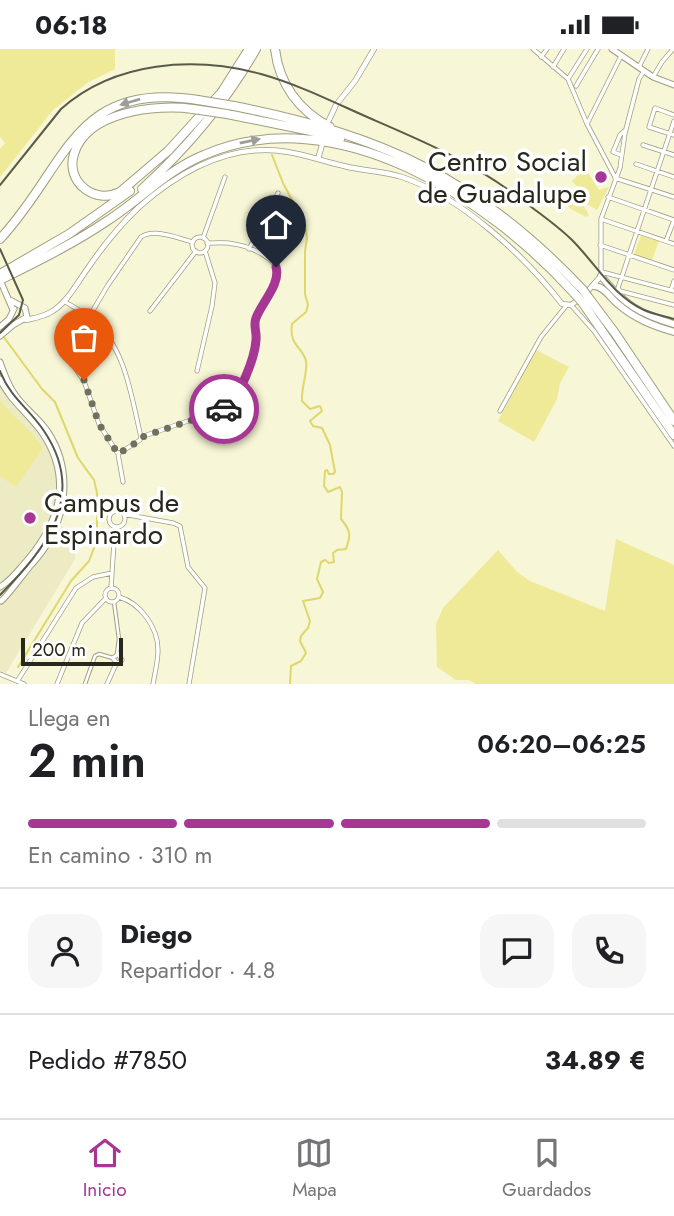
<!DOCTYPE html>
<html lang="es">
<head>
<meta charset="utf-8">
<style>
	body { margin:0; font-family:Jost,sans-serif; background:#f6f6f6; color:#202124; height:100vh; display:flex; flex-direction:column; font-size:26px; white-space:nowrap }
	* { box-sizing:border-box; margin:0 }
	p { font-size:23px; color:#757577 }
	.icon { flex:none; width:38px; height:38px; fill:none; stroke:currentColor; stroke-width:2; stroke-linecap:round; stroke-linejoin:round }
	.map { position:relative; height:635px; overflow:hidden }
	.drawer { display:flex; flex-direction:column; background:#fff; flex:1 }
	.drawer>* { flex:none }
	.scale { position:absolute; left:21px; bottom:18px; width:102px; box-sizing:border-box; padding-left:7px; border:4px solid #28281c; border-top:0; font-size:19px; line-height:24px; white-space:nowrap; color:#28281c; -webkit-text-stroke:5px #fff; paint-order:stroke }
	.pin { position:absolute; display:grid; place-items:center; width:60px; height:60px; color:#fff; margin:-72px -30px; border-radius:50% 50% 50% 0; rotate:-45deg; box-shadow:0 0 7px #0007 }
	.pin .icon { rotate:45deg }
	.courier { position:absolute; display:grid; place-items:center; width:70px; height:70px; margin:-35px; border:5px solid #a73794; border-radius:50%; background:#fff; color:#222; box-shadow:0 2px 9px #0007 }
	.headline em { font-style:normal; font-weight:600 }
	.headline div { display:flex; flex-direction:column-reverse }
	.headline { display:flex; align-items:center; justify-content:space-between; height:119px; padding:0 28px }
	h1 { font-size:46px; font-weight:600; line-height:52px }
	.bar { display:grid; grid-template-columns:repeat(4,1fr); gap:10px 7px; align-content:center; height:84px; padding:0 28px }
	.bar i { height:9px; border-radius:5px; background:#e0e0e0 }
	.bar .current { background:#a73794 }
	.bar p { grid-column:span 4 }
	.line { display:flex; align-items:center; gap:18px; padding:0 28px; border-top:2px solid #e0e0e0 }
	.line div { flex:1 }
	.round { display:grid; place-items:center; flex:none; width:74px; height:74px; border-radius:21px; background:#f6f6f6 }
	.status { display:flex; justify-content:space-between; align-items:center; height:49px; padding:0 35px; background:#fff; direction:ltr }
	.status svg { height:19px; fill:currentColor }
	.menu { display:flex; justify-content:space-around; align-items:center; height:98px; border-top:2px solid #e0e0e0; background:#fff; font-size:19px; color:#757577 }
	.menu a { display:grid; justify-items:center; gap:4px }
	.menu .current { color:#a73794 }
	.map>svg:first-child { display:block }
	.built { fill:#ecebc3 }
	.green { fill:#eeea98 }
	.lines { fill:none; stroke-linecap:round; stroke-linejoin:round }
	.stream { stroke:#ded76c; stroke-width:2 }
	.pedestrian-casing { stroke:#9f9e81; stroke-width:4.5 }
	.minor-casing { stroke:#9f9e81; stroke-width:5 }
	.tertiary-casing { stroke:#9f9e81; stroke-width:6 }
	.secondary-casing { stroke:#9f9e81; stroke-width:7 }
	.primary-casing { stroke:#9f9e81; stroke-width:8 }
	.motorway-casing { stroke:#9f9e81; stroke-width:10 }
	.pedestrian { stroke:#fff; stroke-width:2.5 }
	.minor { stroke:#fff; stroke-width:3.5 }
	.tertiary { stroke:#fff; stroke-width:4.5 }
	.secondary { stroke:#fff; stroke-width:5 }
	.primary { stroke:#fff; stroke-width:6 }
	.motorway { stroke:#fff; stroke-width:8 }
	.tram { stroke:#5a5a49; stroke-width:2 }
	.motorway-bridge-casing { stroke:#9f9e81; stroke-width:10; stroke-linecap:butt }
	.motorway-bridge { stroke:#fff; stroke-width:8 }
	.oneway { fill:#9e9e99 }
	.done { stroke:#70705d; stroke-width:7; stroke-dasharray:0 12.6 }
	.route { stroke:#a73794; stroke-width:9 }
	.poi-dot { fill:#a73794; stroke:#fff; stroke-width:2.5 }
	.labels { text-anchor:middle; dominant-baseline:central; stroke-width:7; stroke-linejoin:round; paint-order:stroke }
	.poi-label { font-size:28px; fill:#28281c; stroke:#fff; text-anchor:end }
</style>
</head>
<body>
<div class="status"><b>06:18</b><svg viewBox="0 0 49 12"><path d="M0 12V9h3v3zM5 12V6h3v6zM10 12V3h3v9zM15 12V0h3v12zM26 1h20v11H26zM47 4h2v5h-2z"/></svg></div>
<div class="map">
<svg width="674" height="635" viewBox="0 0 674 635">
	<rect width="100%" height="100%" fill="#f7f6d6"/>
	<!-- built -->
	<path class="built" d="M0,313L12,342L39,371L59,404L58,474L76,490L75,510L6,624L0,622Z"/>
	<!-- green -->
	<path class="green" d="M0,0H115V20L87,34L53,61L0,128V100L5,94L0,88Z
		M585,119L599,141L609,138L597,161L586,154L583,156L589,166L586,168L571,160L563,152L567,144L574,147L578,153H584L585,145L572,132Z
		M641,186L659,192L652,211L634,205Z
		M536,301L569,318L560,334L557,350L534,393L498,372Z
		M0,351C13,369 31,380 43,399L16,438L0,427Z
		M616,490L674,516V635H476L469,631H456L437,618L436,575L443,559L498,501L517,523L530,532L605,562Z"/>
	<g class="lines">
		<!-- stream -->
		<path class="stream" d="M272,106L283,134L305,176L307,189L305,202V245L308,256L306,263L292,275C289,297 302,297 306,312C308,322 301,339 302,352L310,360L320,357L322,362L310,372L313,377L322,379L330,396L335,423L333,425H329L327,421L325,422L324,437L328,443L340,438L342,443L341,470C351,482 351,486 346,500L337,501L333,504L334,513L329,514L325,511L321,513L317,530L323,543L320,549L303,552L310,572L308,579L301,587L300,592L306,604L301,612L291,617L290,635
			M3,287L42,340L55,353L78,409L94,431L97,444V483L94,499L89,512L71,532L18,618"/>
		<!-- pedestrian casing -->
		<g class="pedestrian-casing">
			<path id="pedestrian" d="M114,553L119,590L117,605
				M85,635L95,607L99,605L113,609"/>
		</g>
		<!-- minor casing -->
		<g class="minor-casing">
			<path id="minor" d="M533,0L568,30L587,75L615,128
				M541,8L547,0
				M553,18L564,0
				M639,18L648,0
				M653,28L662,13L673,0
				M568,30L587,0
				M576,37L598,0
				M674,66L655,59L649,78L674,86
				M674,72L618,239L620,242L674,256
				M587,75L621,7
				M643,96L674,106
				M621,106L613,103L620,86L624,82
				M636,115L674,128
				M615,129L674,148
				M608,148L674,171
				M601,170L674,195
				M192 196a8 8 0 1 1 16 0a8 8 0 1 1-16 0Z
				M203,189L225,128
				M666,192L674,171
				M600,196L674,221
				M249,200L278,144
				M602,223L674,242
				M601,226V170L620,119L625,84L639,30L644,22
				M671,241L674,232
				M64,252C73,258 84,263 92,270C126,299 131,347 141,388L140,391L118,405
				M571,256L594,282L674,397
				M150,262L196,202
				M197,322L212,257L215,234L205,202
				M500,362L541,288L566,257
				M141,388L229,358C243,343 253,313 256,293C257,286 253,278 255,272C258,256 273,244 277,228C282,210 248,197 234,195C226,193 216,194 207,194
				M123,433L118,405L99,375L84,332L61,298L89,268L108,236L141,188C155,179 177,189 193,193
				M109 470a8 8 0 1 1 16 0a8 8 0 1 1-16 0Z
				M123,465L173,474L180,477L188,518L205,539L189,635
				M111,539L115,478
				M105 546a7 7 0 1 1 14 0a7 7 0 1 1-14 0Z
				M119,548C140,554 158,578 158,601C158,612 155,624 153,635
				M117,615L113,609L118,605
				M117,615L122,611L118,605
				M0,625L24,635
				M18,631L76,539L93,528L112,524
				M57,635L82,574L106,549
				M107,635L116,615"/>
		</g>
		<!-- tertiary casing -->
		<g class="tertiary-casing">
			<path id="tertiary" d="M329,71L336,56L355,32L374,0
				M318,110L322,96
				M585,245L601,227
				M26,271C34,269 43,268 51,263C67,254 77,234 88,219C103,197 120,176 139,158C180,122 231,93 288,103C307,106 325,113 344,117C363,122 383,122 402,128C461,148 524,206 562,255L571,256L578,251"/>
		</g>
		<!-- secondary casing -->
		<g class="secondary-casing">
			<path id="secondary" d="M612,0L653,28L674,36
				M0,231L13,261
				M0,278L9,270L14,260
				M0,287L13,276L27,268L25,259L10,251
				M0,313C4,324 8,337 16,347C25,360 39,369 48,383C76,426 65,480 31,516C25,523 5,550 1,552
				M0,330C10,352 29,365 43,385C74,432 58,477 23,516C16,524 9,533 0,538"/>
		</g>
		<!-- primary casing -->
		<g class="primary-casing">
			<path id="primary" d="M601,227C624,255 639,265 674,275
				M594,237C604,237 611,250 619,256C635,270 654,277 674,283"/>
		</g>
		<!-- motorway casing -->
		<g class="motorway-casing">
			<path id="motorway" d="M275,0C279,35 299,62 330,78
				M218,49L249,0
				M234,57C382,86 479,130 583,241
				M193,60C156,55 87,62 74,105C65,133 95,156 120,143L168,102L220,45
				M227,65L306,81L340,90
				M142,140C187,99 226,53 256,0
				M0,190C68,117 73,31 198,51
				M0,225L69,185L130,142
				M0,231C36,213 73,195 107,172C140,151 167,121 204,106C336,49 488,149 574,244
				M588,248L615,284L674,372
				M582,253L674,386"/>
		</g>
		<!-- pedestrian -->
		<use href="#pedestrian" class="pedestrian"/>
		<!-- minor -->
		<use href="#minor" class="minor"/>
		<!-- tertiary -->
		<use href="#tertiary" class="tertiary"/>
		<!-- secondary -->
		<use href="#secondary" class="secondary"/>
		<!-- primary -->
		<use href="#primary" class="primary"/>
		<!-- motorway -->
		<use href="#motorway" class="motorway"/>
		<!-- tram -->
		<path class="tram" d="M0,136L61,60C115,12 194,7 261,25C300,36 337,55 374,71C425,93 474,114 518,148C536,162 556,175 572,191C596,215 613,247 644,261C653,265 664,267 674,270
			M0,200L23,251L19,266L0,284
			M0,322C11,350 29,359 44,382C88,447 46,500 0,546"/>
		<!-- motorway-bridge casing -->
		<g class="motorway-bridge-casing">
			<path id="motorway-bridge" d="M198,51L234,57
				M193,60L227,65
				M583,241L588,248
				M574,244L582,253"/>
		</g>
		<!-- motorway-bridge -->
		<use href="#motorway-bridge" class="motorway-bridge"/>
	</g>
	<!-- one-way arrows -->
	<defs><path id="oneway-solid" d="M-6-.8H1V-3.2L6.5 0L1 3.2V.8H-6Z" transform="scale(1.75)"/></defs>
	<g class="oneway">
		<use href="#oneway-solid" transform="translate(130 53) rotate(164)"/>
		<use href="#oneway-solid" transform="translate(250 92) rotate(-11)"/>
	</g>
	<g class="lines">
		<!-- done -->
		<path class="done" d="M84,331L99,375L118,405L140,391L142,388L224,360"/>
		<!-- route -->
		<path class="route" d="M224,360C239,351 255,308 256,291C257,283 253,276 256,269C262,253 281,235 276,218"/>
	</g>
	<!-- markers -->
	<g class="poi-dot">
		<circle cx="601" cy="128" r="7"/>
		<circle cx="30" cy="469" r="7"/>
	</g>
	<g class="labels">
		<!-- poi labels -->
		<g class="poi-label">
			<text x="587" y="112">Centro Social<tspan x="587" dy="32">de Guadalupe</tspan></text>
			<text x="44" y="453" text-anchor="start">Campus de<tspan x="44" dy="32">Espinardo</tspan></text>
		</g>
	</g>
</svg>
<div class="scale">200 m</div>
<div class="pin" style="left:84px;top:331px;background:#ea580c"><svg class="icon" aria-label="bag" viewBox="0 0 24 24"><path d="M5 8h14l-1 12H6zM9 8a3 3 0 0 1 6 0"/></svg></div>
<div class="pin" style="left:276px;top:218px;background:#1f2937"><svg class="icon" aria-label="home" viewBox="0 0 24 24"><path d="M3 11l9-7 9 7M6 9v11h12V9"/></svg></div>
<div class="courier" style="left:224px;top:360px"><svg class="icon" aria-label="car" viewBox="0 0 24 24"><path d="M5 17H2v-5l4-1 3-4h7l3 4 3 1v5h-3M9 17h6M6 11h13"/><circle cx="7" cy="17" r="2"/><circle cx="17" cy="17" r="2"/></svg></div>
</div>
<section class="drawer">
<div class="headline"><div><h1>2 min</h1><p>Llega en</p></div><em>06:20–06:25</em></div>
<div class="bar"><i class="current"></i><i class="current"></i><i class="current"></i><i></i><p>En camino · 310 m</p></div>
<div class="line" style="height:126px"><a class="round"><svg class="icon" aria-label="person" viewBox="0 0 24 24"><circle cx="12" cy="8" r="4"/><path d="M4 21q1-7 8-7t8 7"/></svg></a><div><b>Diego</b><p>Repartidor · 4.8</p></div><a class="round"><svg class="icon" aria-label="chat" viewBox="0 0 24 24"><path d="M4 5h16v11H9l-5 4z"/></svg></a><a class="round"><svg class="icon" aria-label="phone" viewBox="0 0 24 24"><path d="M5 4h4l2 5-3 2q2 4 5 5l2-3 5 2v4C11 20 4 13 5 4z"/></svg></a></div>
<div class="line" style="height:91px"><div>Pedido #7850</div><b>34.89 €</b></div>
</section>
<nav class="menu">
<a class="current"><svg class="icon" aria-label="home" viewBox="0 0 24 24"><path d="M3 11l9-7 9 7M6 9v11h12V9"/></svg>Inicio</a>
<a><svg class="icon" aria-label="map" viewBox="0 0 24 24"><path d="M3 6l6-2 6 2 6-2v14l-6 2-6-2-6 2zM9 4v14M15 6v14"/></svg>Mapa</a>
<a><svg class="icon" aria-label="saved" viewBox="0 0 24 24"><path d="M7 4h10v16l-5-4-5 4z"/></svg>Guardados</a>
</nav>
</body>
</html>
